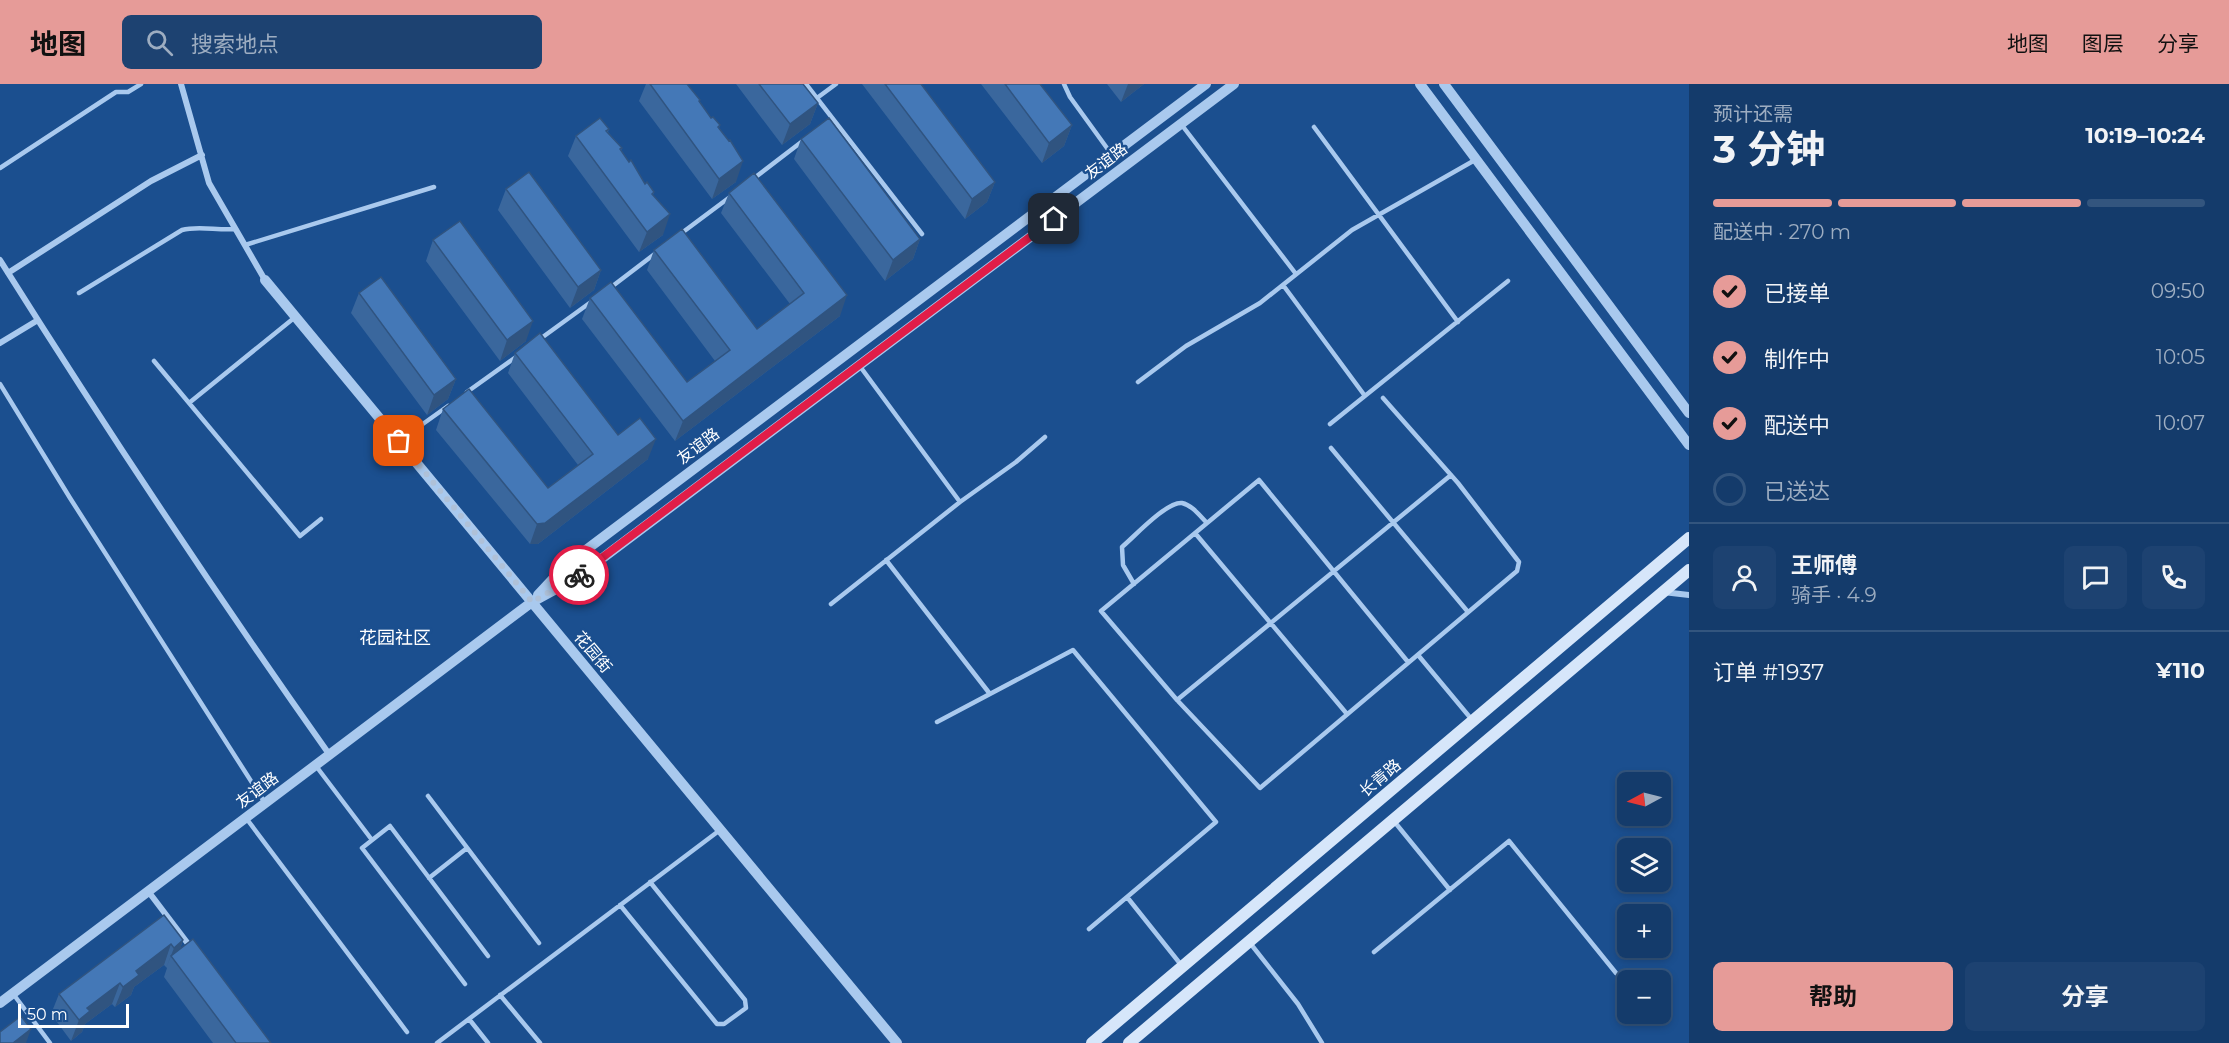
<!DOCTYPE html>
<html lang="zh">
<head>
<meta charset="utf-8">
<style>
	body { margin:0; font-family:Montserrat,"Noto Sans SC",sans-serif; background:#1d4271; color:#f1f3f6; height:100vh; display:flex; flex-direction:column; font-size:22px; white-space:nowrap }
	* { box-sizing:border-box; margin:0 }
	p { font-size:20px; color:#9dadc1 }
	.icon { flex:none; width:33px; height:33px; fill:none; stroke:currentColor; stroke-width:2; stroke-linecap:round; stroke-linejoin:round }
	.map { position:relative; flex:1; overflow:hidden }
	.details { display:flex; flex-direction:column; background:#143b6b; width:540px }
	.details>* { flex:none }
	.needle { width:39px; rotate:263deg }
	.tools { position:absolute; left:1617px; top:688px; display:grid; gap:12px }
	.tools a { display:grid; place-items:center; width:54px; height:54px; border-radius:9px; background:#143b6b; box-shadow:0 3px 9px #0003,0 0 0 2px #33557e; font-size:30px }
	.scale { position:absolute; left:18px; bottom:15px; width:111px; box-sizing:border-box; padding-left:6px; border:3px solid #fff; border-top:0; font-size:16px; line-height:21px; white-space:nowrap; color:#fff; -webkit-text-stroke:4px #1b4f8f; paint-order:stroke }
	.pin { position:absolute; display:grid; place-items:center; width:51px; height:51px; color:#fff; margin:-26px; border-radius:12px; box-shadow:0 3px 9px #0006 }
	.courier { position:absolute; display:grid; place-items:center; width:60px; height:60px; margin:-30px; border:4px solid #e11d48; border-radius:50%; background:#fff; color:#222; box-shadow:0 2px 8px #0007 }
	.head em { font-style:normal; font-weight:700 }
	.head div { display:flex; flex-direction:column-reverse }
	.head { display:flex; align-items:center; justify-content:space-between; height:102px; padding:0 24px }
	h1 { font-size:39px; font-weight:700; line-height:45px }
	.bar { display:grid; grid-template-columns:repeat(4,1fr); gap:9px 6px; align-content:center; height:72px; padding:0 24px }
	.bar i { height:8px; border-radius:4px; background:#33557e }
	.bar .active { background:#e69b98 }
	.bar p { grid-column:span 4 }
	.line { display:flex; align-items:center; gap:15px; padding:0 24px; border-top:2px solid #33557e }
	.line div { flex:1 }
	.round { display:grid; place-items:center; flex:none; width:63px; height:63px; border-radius:9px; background:#1d4271 }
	ol { padding:0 24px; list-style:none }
	li { display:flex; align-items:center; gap:18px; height:66px }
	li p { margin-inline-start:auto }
	li .icon { padding:6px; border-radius:50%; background:#e69b98; color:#111; stroke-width:4 }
	li:last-child { color:#9dadc1 }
	li i { width:33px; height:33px; border:3px solid #33557e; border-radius:50% }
	.button { display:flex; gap:12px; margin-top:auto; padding:12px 24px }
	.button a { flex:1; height:69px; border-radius:9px; background:#e69b98; color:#111; font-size:24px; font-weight:700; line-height:69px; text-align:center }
	.button a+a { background:#1d4271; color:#f1f3f6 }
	header { display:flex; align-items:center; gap:36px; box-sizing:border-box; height:84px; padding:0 30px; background:#e69b98; color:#111 }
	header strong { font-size:28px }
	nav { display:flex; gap:33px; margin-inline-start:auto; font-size:21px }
	.search { width:420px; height:54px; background:#1d4271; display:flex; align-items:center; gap:15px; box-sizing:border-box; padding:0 21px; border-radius:9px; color:#9dadc1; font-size:22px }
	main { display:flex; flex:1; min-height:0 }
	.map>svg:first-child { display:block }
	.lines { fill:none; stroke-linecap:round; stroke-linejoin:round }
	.service { stroke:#a9c9ee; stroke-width:4.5 }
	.minor { stroke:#a9c9ee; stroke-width:6 }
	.tertiary { stroke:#a9c9ee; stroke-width:10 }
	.secondary { stroke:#d6e6fa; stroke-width:12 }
	.wall { fill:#3a679d }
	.shaded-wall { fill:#305480 }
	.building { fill:#4478b7; stroke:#305480; stroke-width:1.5 }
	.done { stroke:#afc1d8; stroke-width:6; stroke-dasharray:0 10.8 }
	.route { stroke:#e11d48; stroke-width:8 }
	.labels { text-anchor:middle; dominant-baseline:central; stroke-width:5; stroke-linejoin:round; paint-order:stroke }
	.street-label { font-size:16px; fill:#fff; stroke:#1b4f8f }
	.neighbourhood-label { font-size:18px; fill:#fff; stroke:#1b4f8f }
</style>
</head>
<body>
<header>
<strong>地图</strong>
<div class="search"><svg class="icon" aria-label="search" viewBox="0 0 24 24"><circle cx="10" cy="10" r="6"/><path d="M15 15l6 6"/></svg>搜索地点</div>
<nav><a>地图</a><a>图层</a><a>分享</a></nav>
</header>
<main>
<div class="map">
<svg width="1689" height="959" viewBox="0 0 1689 959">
	<rect width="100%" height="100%" fill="#1b4f8f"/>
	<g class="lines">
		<!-- service -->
		<path class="service" d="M806,0L922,150
			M1064,0L1070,13L1112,71
			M817,14L836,0
			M1181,40L1296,190
			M1314,43L1458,238
			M0,84L116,8H128L141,0
			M753,95L804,56
			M679,151L730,113
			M245,161L434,103
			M1283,201L1365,312
			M610,204L656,169
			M79,209L182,146C199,141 218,147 236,145
			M540,255L591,218
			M154,277L300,452L321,435
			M859,281L960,418
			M1138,298L1186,262L1260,219L1352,146L1475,76
			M0,300L70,414L265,719
			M467,308L516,273
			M1383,314L1458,399L1519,478L1517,487L1260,704L1177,616L1101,527L1259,396L1408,578
			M189,319L294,234
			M1330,340L1508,197
			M399,357L448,322
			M1331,364L1468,528
			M1195,449L1347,630
			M886,476L990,610
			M1134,500L1123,481L1122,463C1134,453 1167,417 1182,419C1192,421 1200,432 1207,439
			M831,520L960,418L1016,378L1045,353
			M1418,571L1473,637
			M1177,616L1451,391
			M937,638L1073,566L1216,738L1089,845
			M316,682L372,756
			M428,712L539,859
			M246,734L407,948
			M1393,736L1450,806
			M429,794L467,764
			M1127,813L1182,882
			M620,821L717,940H724L746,924L745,916L650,798
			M1250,859L1298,920L1322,959
			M1374,868L1509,757L1616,889
			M465,900L362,764L390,742L488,872
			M14,911L50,959
			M500,911L540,959
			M469,935L488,959
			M437,959L720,746"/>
		<!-- minor -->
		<path class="minor" d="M181,0L209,99L265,196
			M0,176C105,343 215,509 329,670
			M8,189L151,97L202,71
			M0,259L38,236
			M1663,508L1689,511
			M148,807L192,865"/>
		<!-- tertiary -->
		<path class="tertiary" d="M1420,0L1689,361
			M1444,0L1689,329
			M265,196L897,959
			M538,511L566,481L1206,0
			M0,919L532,518L576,494L1234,0"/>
		<!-- secondary -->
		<path class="secondary" d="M1092,959L1689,454
			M1129,959L1689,486"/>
	</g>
	<!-- wall -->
	<path class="wall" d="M646,0H687L711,34L720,41L719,44L736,98L712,115L639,17Z
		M736,0H803L818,19L810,40L782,61Z
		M862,0H921L995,98L987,118L965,135Z
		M981,0H1040L1072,41L1064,62L1042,79Z
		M1107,0H1144L1121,18Z
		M609,45L608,48L622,64L621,67L645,100L654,108L653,111L663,151L639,168L568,72L576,52Z
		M801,55L920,155L913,175L885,197L794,75Z
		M506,105L601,186L594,206L570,224L498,126Z
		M729,109L840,232L675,357L582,235L590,214L687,298L715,277L647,186L654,166L757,245L790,220L721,129Z
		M433,156L526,257L500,277L426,177Z
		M359,209L456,295L448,315L427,331L351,229Z
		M515,269L648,375L538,460H530L436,346L443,325L548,404L578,381L508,289Z
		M164,831L183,856L180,865L271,959H213L164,893L167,884L164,881L134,903L131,911L115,923L112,920L85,940L82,948L71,957L51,930L59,910Z"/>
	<!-- shaded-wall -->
	<path class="shaded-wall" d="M1128,0H1144L1121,18Z
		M818,19L810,40L782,61L790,40Z
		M1072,41L1064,62L1042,79L1049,59Z
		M743,77L736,98L712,115L719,95Z
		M995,98L987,118L965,135L972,115Z
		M670,130L663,151L639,168L647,148Z
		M920,155L913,175L885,197L893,176Z
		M601,186L594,206L570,224L578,203Z
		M847,211L840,232L675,357L683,337Z
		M533,237L526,257L500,277L507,256Z
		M456,295L448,315L427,331L434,311Z
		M656,355L648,375L538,460H530L537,440Z
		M183,856L176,877L171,872L166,884L174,864Z
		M171,860L164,881L134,903L131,911L115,923L123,903L136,887Z
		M120,899L112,920L85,940L82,948L71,957L79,936L87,924Z
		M31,945L26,959H13Z"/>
	<!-- building -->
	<path class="building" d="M650,0H687L700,16L699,17L711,34L713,33L720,41L718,43L729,57L730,56L743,77L719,95Z
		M759,0H803L818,19L790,40Z
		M885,0H921L995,98L972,115Z
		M1005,0H1040L1072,41L1049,59Z
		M600,34L609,45L606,47L622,64L620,65L629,78L631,76L645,100L647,98L654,108L652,110L670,130L647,148L576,52Z
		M829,34L920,155L893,176L801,55Z
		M529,88L601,186L578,203L506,105Z
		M754,89L847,211L683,337L590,214L611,198L687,298L730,266L654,166L682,145L757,245L804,209L729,109Z
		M460,137L533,237L507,256L433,156Z
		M381,193L456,295L434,311L359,209Z
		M540,249L618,351L640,334L656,355L545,439L537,440L443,325L469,305L548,404L593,370L515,269Z
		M164,831L183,856L174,864L171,860L136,887L139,891L123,903L120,899L87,924L90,927L79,936L59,910Z
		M193,855L271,959H236L171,872Z
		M21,932L31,945L13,959H0V948Z"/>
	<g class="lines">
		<!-- done -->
		<path class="done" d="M399,357L532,518L579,491"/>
		<!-- route -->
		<path class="route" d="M579,491L1054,135"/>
	</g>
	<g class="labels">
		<!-- street labels -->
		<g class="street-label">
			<text transform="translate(1106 77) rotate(-37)">友谊路</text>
			<text transform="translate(698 362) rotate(-37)">友谊路</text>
			<text transform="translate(593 568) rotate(50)">花园街</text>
			<text transform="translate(1380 694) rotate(-40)">长青路</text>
			<text transform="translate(257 706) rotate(-37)">友谊路</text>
		</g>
		<!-- neighbourhood labels -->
		<g class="neighbourhood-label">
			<text x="395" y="554">花园社区</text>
		</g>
	</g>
</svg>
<div class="tools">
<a><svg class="needle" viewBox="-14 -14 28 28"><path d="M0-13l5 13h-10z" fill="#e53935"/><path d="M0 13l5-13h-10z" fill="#9dadc1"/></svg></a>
<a><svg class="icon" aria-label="layers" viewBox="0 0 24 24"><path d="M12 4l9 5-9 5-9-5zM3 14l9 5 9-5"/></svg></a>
<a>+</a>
<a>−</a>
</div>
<div class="scale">50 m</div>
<div class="pin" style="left:399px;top:357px;background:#ea580c"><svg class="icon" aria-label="bag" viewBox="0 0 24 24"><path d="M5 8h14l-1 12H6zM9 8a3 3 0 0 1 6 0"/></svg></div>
<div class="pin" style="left:1054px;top:135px;background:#1f2937"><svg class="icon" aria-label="home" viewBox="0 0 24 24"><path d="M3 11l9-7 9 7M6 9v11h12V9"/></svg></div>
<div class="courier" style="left:579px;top:491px"><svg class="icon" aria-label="bike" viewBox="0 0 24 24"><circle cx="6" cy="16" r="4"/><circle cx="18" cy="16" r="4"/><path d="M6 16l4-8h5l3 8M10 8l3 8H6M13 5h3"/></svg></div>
</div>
<section class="details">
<div class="head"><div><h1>3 分钟</h1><p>预计还需</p></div><em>10:19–10:24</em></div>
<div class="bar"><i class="active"></i><i class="active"></i><i class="active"></i><i></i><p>配送中 · 270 m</p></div>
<ol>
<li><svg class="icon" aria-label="check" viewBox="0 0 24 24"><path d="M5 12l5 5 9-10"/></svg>已接单<p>09:50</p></li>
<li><svg class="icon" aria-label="check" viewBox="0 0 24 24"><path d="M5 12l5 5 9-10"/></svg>制作中<p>10:05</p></li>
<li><svg class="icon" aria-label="check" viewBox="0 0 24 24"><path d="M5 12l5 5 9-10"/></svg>配送中<p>10:07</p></li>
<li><i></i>已送达</li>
</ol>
<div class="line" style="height:108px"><a class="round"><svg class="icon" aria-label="person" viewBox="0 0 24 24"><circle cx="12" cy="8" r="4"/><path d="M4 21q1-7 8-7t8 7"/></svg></a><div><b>王师傅</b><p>骑手 · 4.9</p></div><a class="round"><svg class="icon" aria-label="chat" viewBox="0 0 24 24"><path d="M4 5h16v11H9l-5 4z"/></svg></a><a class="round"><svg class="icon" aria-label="phone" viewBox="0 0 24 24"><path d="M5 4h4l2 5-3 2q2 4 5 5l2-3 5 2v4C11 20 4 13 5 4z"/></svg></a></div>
<div class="line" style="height:78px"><div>订单 #1937</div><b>¥110</b></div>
<div class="button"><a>帮助</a><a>分享</a></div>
</section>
</main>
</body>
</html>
